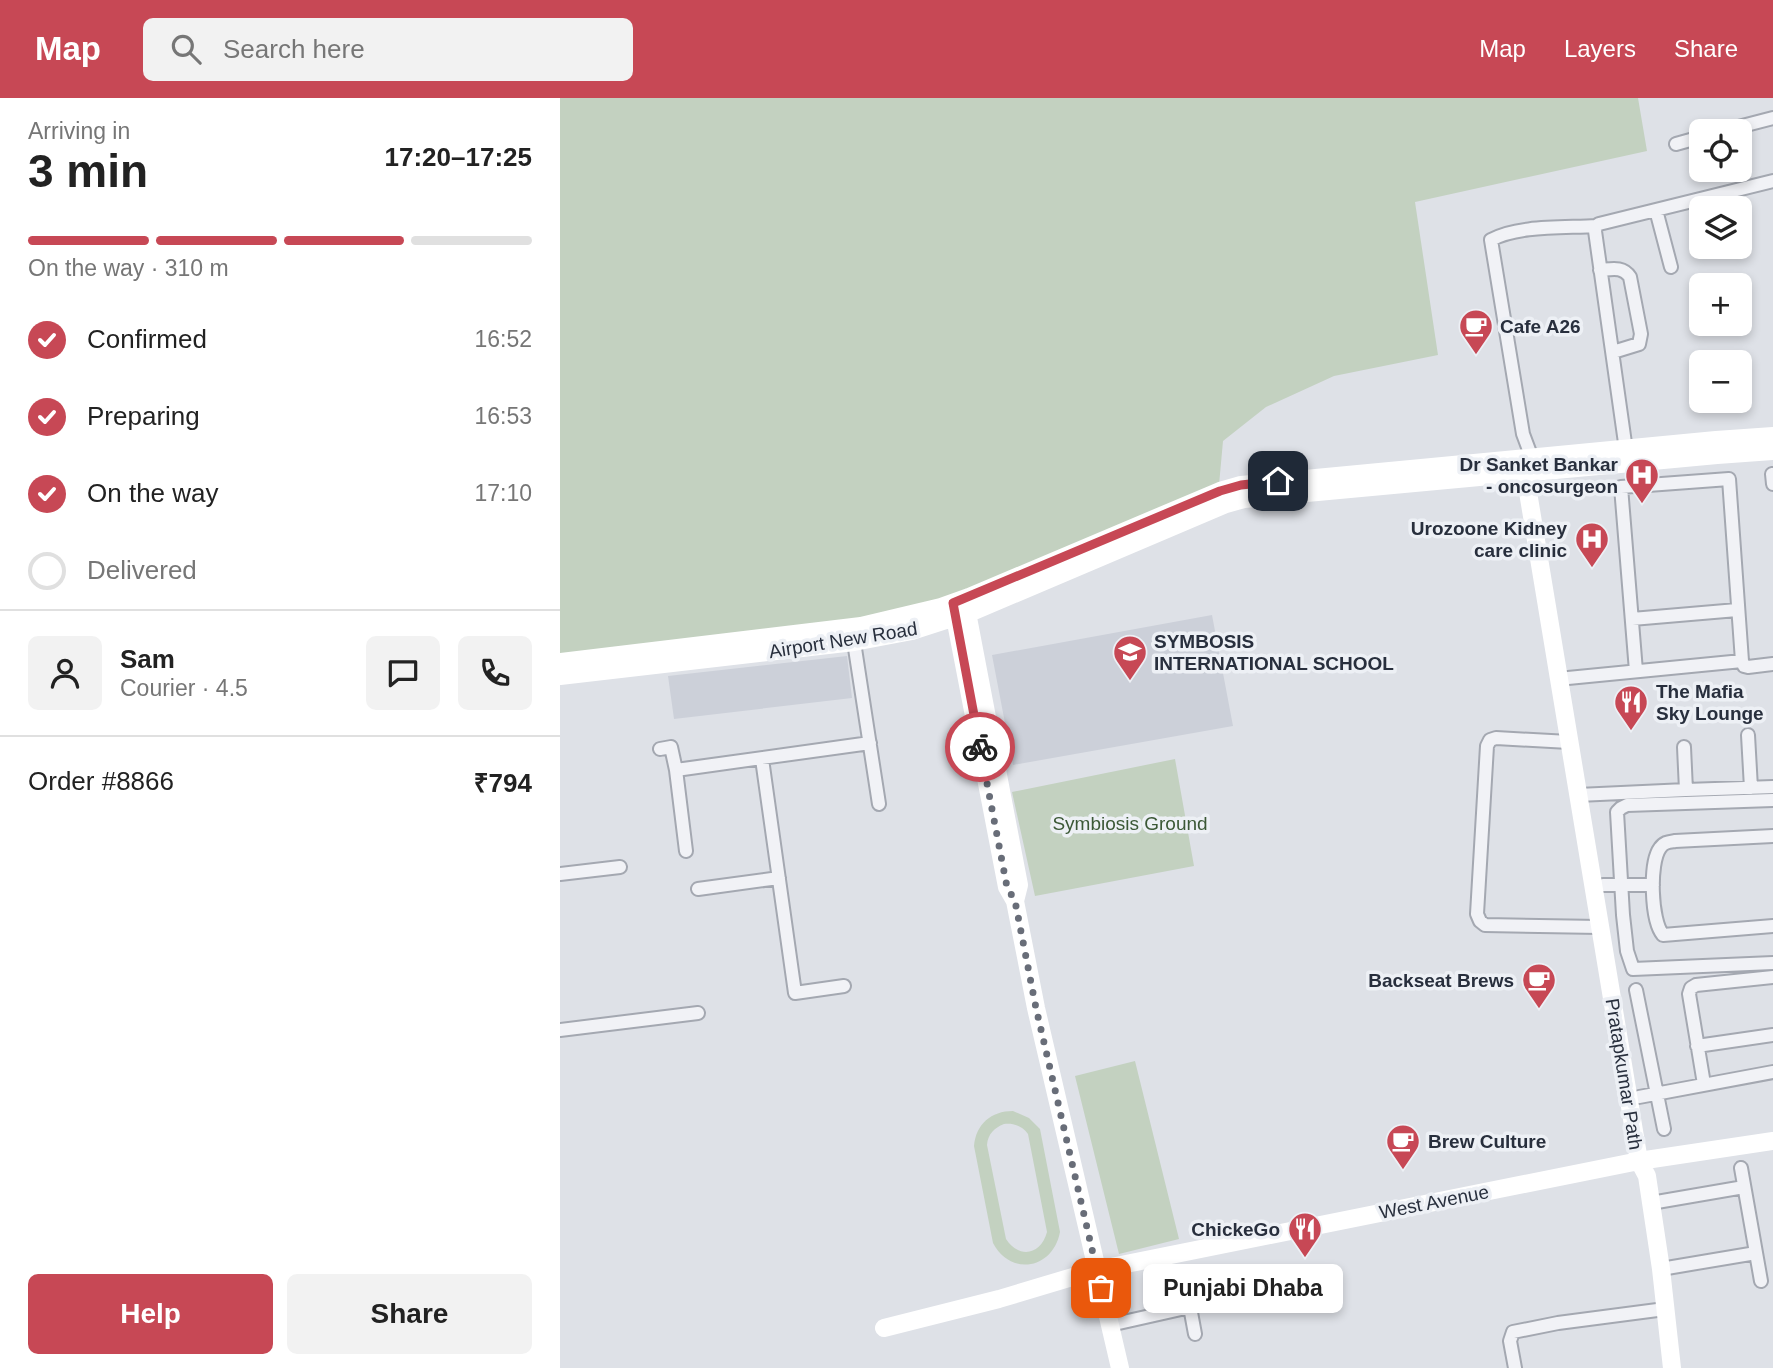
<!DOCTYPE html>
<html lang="en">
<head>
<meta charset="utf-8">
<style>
	body { margin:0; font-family:Helvetica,sans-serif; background:#f2f2f2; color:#222; height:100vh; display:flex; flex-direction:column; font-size:26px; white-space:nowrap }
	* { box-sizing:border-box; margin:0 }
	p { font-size:23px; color:#767676 }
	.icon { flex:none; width:38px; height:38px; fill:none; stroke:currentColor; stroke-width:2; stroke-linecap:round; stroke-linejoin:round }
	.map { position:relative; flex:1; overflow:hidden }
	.details { display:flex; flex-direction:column; background:#fff; width:560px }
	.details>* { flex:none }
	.buttons { position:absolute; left:1129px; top:21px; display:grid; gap:14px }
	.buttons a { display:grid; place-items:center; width:63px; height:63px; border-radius:10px; background:#fff; box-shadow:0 4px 10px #0003; font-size:35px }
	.pin { position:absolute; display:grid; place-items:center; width:60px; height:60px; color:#fff; margin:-30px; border-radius:14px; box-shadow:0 4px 10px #0006 }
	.courier { position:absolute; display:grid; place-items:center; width:70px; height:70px; margin:-35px; border:5px solid #c74855; border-radius:50%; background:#fff; color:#222; box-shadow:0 2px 9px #0007 }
	.bubble { position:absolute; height:49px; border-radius:10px; background:#fff; box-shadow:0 4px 10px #0003; font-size:23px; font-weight:700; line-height:49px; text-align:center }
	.overview em { font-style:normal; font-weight:700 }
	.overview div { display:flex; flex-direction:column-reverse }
	.overview { display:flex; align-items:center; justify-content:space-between; height:119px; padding:0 28px }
	h1 { font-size:46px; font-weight:700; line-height:52px }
	.bar { display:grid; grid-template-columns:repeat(4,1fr); gap:10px 7px; align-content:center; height:84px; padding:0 28px }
	.bar i { height:9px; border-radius:5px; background:#e0e0e0 }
	.bar .current { background:#c74855 }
	.bar p { grid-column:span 4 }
	.line { display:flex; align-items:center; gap:18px; padding:0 28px; border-top:2px solid #e0e0e0 }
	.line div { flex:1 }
	.round { display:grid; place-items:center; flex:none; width:74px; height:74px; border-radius:10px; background:#f2f2f2 }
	ol { padding:0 28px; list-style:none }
	li { display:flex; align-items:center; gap:21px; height:77px }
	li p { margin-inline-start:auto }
	li .icon { padding:7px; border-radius:50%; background:#c74855; color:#fff; stroke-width:4 }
	li:last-child { color:#767676 }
	li i { width:38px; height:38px; border:4px solid #e0e0e0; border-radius:50% }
	.action { display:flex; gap:14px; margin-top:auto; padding:14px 28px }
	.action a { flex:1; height:80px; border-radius:10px; background:#c74855; color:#fff; font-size:28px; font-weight:700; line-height:80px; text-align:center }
	.action a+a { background:#f2f2f2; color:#222 }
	header { display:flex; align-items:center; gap:42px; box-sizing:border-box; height:98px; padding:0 35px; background:#c74855; color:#fff }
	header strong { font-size:33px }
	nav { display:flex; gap:38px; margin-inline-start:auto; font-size:24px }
	.search { width:490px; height:63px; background:#f2f2f2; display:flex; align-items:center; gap:18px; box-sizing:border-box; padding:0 24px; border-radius:10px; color:#767676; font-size:26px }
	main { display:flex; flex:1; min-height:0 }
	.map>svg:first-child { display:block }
	.built { fill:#ccd0d9 }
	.green { fill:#c3d1c0; fill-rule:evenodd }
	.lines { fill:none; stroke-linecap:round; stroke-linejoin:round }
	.street-casing { stroke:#a4a8b1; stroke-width:16 }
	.street { stroke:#f1f2f6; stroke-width:12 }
	.secondary { stroke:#fff; stroke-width:18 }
	.done { stroke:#686d78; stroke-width:7; stroke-dasharray:0 12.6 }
	.route { stroke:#c74855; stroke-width:9 }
	.labels { text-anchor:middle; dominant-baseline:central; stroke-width:7; stroke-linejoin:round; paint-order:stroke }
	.poi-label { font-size:19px; font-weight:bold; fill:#282f3d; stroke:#edf0f5; text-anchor:start }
	.street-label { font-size:19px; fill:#282f3d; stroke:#edf0f5 }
	.park-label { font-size:19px; fill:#3b5836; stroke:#edf0f5 }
</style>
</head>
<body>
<header>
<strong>Map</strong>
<div class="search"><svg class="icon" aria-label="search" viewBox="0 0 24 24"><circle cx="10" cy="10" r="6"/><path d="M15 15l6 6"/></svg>Search here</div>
<nav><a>Map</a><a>Layers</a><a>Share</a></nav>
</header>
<main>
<section class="details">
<div class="overview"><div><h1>3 min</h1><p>Arriving in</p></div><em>17:20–17:25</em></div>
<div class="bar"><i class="current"></i><i class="current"></i><i class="current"></i><i></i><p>On the way · 310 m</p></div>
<ol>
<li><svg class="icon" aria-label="check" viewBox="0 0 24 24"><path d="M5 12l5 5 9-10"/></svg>Confirmed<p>16:52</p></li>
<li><svg class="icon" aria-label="check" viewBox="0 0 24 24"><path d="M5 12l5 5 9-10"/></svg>Preparing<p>16:53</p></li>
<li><svg class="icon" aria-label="check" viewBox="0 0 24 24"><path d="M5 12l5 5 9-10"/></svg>On the way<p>17:10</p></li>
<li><i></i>Delivered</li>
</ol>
<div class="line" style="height:126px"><a class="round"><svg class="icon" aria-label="person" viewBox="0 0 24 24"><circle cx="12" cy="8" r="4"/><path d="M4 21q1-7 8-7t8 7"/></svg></a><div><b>Sam</b><p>Courier · 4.5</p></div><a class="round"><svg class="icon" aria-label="chat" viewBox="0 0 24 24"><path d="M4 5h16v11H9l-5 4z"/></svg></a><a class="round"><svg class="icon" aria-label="phone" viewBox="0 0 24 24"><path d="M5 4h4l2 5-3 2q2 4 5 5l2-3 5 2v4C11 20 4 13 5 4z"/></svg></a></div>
<div class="line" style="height:91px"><div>Order #8866</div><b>₹794</b></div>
<div class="action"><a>Help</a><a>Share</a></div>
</section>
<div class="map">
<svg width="1213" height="1270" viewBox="0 0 1213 1270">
	<rect width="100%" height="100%" fill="#dee1e7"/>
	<!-- built -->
	<path class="built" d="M652,517L673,628L453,667L432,557Z
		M287,558L292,600L114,621L108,578Z"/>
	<!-- green -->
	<path class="green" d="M0,0H1078L1087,53L855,104L878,257L774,278L706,309L663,343L659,387L378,506L319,520L0,556Z
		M615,661L634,768L475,798L452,694Z
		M575,963L619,1141L559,1156L515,978Z
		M453,1013L469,1020L480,1031L500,1134C493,1171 451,1179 433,1145L414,1048C416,1026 431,1013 453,1013ZM444,1026C454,1025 462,1028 468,1036L487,1134C481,1157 459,1161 446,1141L427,1047C428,1036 434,1030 444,1026Z"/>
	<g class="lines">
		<!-- street casing -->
		<g class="street-casing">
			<path id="street" d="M1163,33L1213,20
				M1116,46L1141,39
				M1096,112L1111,169
				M1036,128L1035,133L1066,352
				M1040,172C1052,171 1063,168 1070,179L1081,236L1079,246L1053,254
				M972,360L963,336L931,142C957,127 1005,130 1036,128L1039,126L1213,83
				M1212,376L1213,386
				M1072,521L1177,512
				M294,544L319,706
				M1076,573L1061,389L1169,381L1182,563
				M1008,580L1182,563L1184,568L1188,569L1213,566
				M1188,637L1191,690
				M1009,644L936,640L930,642L927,648L917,816L920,823L925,827L1040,829
				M1124,649L1126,692
				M100,651L111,649L116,672L126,753
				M202,661L235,895L284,888
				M116,672L310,645
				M1018,697L1126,692L1213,689
				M1213,702L1067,707L1061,710L1057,714L1063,817L1067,853L1073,871L1213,865
				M1213,738L1115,743C1109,744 1104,744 1100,750C1089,765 1091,823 1103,837L1213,828
				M0,776L60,769
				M1043,787H1093
				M138,791L219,780
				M1076,892L1104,1031
				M0,932L138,915
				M1137,948L1213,937
				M1144,986L1129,896L1131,890L1136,887L1213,879
				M1079,999L1213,974
				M1181,1070L1201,1183
				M1091,1105L1184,1089
				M1101,1171L1196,1155
				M550,1227L630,1209L635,1236
				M955,1270L950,1243L953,1234L998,1225L1105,1211"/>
		</g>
		<!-- street -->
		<use href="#street" class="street"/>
		<!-- secondary -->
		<path class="secondary" d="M963,364L1079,1063L1087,1078L1101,1171L1112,1270
			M405,504L459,787L455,803
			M393,509L447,789L455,803L476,910L560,1270
			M0,564L301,528L381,509L409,499L660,393L681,387L1156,342L1213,338
			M0,578L294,544L352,533L414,513L666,406L684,401L1157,357L1213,353
			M324,1230L439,1201L536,1172L1079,1063L1213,1043"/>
	</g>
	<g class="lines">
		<!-- done -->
		<path class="done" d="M420,649L447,789L455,803L476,910L541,1190"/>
		<!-- route -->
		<path class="route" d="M420,649L393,505L660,393L681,387L718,383"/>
	</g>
	<!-- icons -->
	<defs>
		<g id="cafe-pin" transform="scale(1.75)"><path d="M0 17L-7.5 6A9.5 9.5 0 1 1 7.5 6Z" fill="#c74855" stroke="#edf0f5"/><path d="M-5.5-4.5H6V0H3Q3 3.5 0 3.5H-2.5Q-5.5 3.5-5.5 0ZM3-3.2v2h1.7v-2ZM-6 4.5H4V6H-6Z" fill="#fff"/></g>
		<g id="hospital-pin" transform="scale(1.75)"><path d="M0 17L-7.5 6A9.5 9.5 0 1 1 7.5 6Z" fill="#c74855" stroke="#edf0f5"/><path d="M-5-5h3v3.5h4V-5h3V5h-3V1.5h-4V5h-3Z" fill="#fff"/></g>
		<g id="university-pin" transform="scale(1.75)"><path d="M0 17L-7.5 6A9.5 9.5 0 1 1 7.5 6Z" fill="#c74855" stroke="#edf0f5"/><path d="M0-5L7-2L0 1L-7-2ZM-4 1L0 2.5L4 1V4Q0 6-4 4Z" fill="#fff"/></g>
		<g id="restaurant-pin" transform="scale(1.75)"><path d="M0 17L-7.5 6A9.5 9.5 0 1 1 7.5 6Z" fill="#c74855" stroke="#edf0f5"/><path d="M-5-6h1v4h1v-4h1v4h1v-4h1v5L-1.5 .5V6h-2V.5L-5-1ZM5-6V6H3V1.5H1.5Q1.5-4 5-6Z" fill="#fff"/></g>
	</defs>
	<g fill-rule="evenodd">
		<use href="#cafe-pin" x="916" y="228"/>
		<use href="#hospital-pin" x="1082" y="377"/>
		<use href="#hospital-pin" x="1032" y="441"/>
		<use href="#university-pin" x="570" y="554"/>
		<use href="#restaurant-pin" x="1071" y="604"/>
		<use href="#cafe-pin" x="979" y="882"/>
		<use href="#cafe-pin" x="843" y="1043"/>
		<use href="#restaurant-pin" x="745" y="1131"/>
	</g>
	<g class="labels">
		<!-- poi labels -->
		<g class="poi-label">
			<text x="940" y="228">Cafe A26</text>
			<text x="1058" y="366" text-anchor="end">Dr Sanket Bankar<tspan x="1058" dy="22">- oncosurgeon</tspan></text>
			<text x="1007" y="430" text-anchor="end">Urozoone Kidney<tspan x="1007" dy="22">care clinic</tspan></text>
			<text x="594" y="543">SYMBOSIS<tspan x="594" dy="22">INTERNATIONAL SCHOOL</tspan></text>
			<text x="1096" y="593">The Mafia<tspan x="1096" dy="22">Sky Lounge</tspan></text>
			<text x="954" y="882" text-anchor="end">Backseat Brews</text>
			<text x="868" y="1043">Brew Culture</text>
			<text x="720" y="1131" text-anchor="end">ChickeGo</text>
		</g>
		<!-- street labels -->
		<g class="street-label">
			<text transform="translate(283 542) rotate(-9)">Airport New Road</text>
			<text transform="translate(1064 976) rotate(81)">Pratapkumar Path</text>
			<text transform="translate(874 1104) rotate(-11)">West Avenue</text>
		</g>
		<!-- park labels -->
		<g class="park-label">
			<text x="570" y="725">Symbiosis Ground</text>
		</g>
	</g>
</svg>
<div class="buttons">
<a><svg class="icon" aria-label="locate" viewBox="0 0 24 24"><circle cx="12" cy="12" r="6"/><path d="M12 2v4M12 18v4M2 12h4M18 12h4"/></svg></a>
<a><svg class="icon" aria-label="layers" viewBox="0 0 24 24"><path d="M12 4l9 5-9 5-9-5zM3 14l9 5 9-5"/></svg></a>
<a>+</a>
<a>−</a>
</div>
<div class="pin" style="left:541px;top:1190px;background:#ea580c"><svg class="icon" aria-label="bag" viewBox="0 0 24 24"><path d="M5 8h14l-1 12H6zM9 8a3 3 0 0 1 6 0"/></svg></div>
<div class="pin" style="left:718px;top:383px;background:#1f2937"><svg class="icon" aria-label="home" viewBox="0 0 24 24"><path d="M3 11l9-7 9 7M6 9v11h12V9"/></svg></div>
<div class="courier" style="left:420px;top:649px"><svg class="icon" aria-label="bike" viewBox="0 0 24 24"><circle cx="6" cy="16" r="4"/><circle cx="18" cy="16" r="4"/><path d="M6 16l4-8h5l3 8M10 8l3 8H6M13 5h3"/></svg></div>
<div class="bubble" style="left:583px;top:1166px;width:200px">Punjabi Dhaba</div>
</div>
</main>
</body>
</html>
